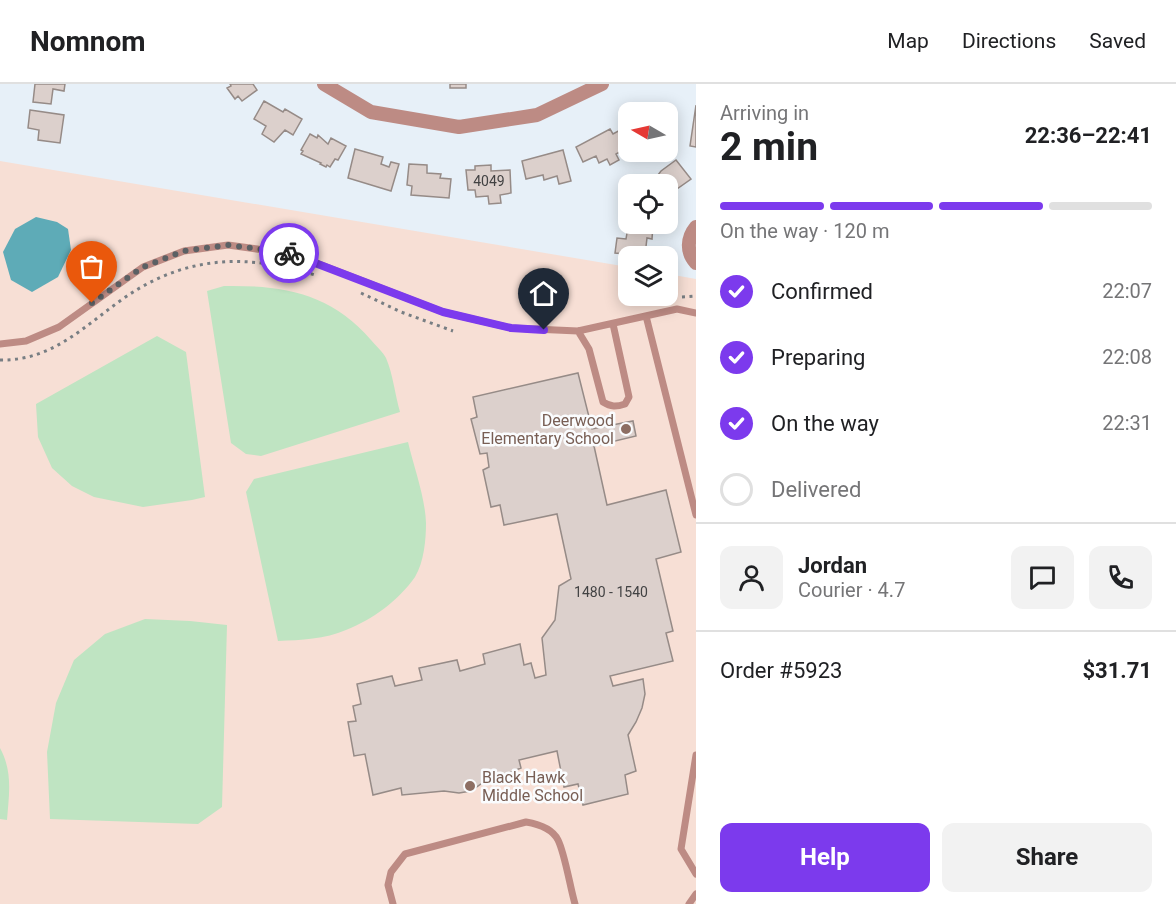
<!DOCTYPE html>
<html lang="en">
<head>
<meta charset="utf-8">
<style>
	body { margin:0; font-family:Roboto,sans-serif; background:#f2f2f2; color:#202124; height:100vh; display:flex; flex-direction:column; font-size:22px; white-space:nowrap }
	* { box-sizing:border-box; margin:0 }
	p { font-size:20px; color:#757577 }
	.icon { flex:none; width:33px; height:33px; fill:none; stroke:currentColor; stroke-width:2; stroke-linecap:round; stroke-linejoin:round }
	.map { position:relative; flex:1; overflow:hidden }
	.drawer { display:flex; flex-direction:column; background:#fff; width:480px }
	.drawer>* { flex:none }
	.needle { width:39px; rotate:279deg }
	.buttons { position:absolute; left:618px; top:18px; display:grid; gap:12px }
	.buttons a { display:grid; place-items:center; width:60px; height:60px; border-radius:12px; background:#fff; box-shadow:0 3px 15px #0003; font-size:30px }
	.pin { position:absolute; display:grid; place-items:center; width:51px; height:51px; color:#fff; margin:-62px -26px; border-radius:50% 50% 50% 0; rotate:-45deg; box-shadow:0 0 6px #0007 }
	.pin .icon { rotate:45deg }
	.courier { position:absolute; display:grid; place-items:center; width:60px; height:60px; margin:-30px; border:4px solid #7c3aed; border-radius:50%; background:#fff; color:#222; box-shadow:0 2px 8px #0007 }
	.summary em { font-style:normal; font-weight:700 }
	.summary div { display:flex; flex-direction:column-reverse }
	.summary { display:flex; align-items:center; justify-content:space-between; height:102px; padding:0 24px }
	h1 { font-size:39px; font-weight:700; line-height:45px }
	.bar { display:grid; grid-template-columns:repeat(4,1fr); gap:9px 6px; align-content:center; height:72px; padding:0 24px }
	.bar i { height:8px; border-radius:4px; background:#e0e0e0 }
	.bar .current { background:#7c3aed }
	.bar p { grid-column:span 4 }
	.line { display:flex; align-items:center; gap:15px; padding:0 24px; border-top:2px solid #e0e0e0 }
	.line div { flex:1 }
	.round { display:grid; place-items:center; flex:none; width:63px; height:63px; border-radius:12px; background:#f2f2f2 }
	ol { padding:0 24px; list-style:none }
	li { display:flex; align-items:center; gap:18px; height:66px }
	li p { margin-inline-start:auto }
	li .icon { padding:6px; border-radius:50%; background:#7c3aed; color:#fff; stroke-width:4 }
	li:last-child { color:#757577 }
	li i { width:33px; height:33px; border:3px solid #e0e0e0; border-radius:50% }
	.cta { display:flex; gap:12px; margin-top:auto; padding:12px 24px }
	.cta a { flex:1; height:69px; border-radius:12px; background:#7c3aed; color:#fff; font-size:24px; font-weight:700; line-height:69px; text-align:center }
	.cta a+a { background:#f2f2f2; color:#202124 }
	header { display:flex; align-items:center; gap:36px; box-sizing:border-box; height:84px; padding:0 30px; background:#fff; border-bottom:2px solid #e0e0e0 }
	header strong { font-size:28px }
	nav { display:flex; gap:33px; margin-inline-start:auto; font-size:21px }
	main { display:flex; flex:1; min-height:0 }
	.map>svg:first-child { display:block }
	.education { fill:#f7dfd5 }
	.green { fill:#bfe4c2 }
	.water { fill:#5eabb7 }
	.building { fill:#dcd0cc; stroke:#968b87; stroke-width:1.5 }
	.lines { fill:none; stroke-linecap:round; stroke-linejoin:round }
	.path { stroke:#787e83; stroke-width:3; stroke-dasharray:3 4.5; stroke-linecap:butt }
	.lane { stroke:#bd8b84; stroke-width:7 }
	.street { stroke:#bd8b84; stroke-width:14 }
	.done { stroke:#5b6064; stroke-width:6; stroke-dasharray:0 10.8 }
	.route { stroke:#7c3aed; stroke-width:8 }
	.education-dot { fill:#8d6e63; stroke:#fafcfe; stroke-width:2 }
	.labels { text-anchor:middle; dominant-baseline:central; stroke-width:5; stroke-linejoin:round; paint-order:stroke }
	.number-label { font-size:14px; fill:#424243 }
	.education-label { font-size:16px; fill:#785e54; stroke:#fafcfe; text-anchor:end }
</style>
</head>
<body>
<header>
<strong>Nomnom</strong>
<nav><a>Map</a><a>Directions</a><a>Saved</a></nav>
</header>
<main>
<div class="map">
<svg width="696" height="820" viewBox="0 0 696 820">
	<rect width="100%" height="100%" fill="#e7f0f8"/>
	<!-- education -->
	<path class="education" d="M0,77L628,183V212H668V190L696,195V820H0Z"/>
	<!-- green -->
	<path class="green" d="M224,202C282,201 331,209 371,256C376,262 383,268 386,274C393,290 395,311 400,328L261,372L246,370L231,359L207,207Z
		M157,252L186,268L205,413L192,416L143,423L94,413L72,402L52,384L38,353L36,320Z
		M408,358C414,384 425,412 426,439C426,456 424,478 415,493C399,516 372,536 346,546C325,555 301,556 278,557L246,408L254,395Z
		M145,535L190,537L227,541L222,723L198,740L50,735L47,668L56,619L74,576L105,550Z
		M0,664C13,688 9,710 7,736L0,735Z"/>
	<!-- water -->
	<path class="water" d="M36,133L57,138L68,145L71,166L58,193L32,208L11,196L3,168L15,145Z"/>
	<!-- building -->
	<path class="building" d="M35,0H65L64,7L53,5L51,20L33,18Z
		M230,0H253L257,6L242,17L238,12L235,15L227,4L231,2Z
		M450,0H466V4H450Z
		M264,17L283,28L285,25L302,35L293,51L285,46L274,58L262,50L266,42L254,35Z
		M696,21V63L690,62Z
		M30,26L64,31L60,59L38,56L39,46L28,44Z
		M610,45L613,50L622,45L628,58V63L616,70L619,76L610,81L607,75L599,79L596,72L583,78L576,63Z
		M310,50L317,54L318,51L328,60L331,54L346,62L338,76L335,75L330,83L327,81L326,83L320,80L321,79L301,70L303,67L301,66Z
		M355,65L383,73L381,80L389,83L391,78L399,80L391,107L348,94Z
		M563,66L571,97L559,100L557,92L544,96L543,91L526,95L522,77Z
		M676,76L691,95L677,105L668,117V100H651L661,87Z
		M409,80L427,81V89L441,90L440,94L451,95L449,114L411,111L412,102L407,101Z
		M491,81V87L510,86L511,109L500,111L501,119L489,120L488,112L476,113L475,106H468L466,86H475V82Z
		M631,140H653L652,155L647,154L645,171L638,170V172H628V176L625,175L626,170L615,169L617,154L626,155L627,149H630Z
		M578,289L592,345L633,337L636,352L594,362L607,421L666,406L681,468L656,475L673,547L666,549L673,577L610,592L613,602L643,595L645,610L642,624L636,638L628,651L636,687L625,691L628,710L583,721L578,700L564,703L557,667L519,676L521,684L481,700L471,707L459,709L444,707L402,711L401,704L373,711L365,670L354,672L348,638L356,637L353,622L361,620L357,600L392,592L395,602L422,596L419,584L457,576L460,587L485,580L483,570L520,560L524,581L531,579L535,594L546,591L542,554L555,536L559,502L571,495L557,430L504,441L500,421L491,423L483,386L489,383L487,369L480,370L471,335L477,333L473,313Z"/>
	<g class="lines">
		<!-- path -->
		<path class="path" d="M361,209L401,228L453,247
			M682,213L696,212
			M0,276C54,277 86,240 127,212C188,171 248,170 315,191"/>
		<!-- lane -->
		<path class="lane" d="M646,232L696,431
			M578,247L589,265L603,318C611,323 616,323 625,320L629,313L613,240
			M0,260L26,257L59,243L143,183L184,167L228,161L293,170L443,228L511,244L578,247L677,225L696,229
			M696,671L681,765L696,790
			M393,820L388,801L391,788L405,770L526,738C538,740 552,744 558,756C565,770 570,803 575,820
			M689,820L696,810"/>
		<!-- street -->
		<path class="street" d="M324,0L371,28L459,43L537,31L602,0
			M696,143C687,154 686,168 696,179"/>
	</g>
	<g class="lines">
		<!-- done -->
		<path class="done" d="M92,219L143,183L184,167L228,161L289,169"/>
		<!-- route -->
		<path class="route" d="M289,169L443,228L511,244L544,246"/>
	</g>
	<!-- markers -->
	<g class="education-dot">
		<circle cx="626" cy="345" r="6"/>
		<circle cx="470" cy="702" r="6"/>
	</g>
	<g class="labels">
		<!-- number labels -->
		<g class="number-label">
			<text x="489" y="97">4049</text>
			<text x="611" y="508">1480 - 1540</text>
		</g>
		<!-- education labels -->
		<g class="education-label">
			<text x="614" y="336">Deerwood<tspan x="614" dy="18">Elementary School</tspan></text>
			<text x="482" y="693" text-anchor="start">Black Hawk<tspan x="482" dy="18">Middle School</tspan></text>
		</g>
	</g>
</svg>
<div class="buttons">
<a><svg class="needle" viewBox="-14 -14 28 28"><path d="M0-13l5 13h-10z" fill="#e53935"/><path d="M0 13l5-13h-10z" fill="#757577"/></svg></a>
<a><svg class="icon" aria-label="locate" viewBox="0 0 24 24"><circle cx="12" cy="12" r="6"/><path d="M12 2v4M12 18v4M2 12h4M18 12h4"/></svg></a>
<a><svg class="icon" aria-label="layers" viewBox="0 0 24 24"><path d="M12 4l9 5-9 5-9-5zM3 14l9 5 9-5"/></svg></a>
</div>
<div class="pin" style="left:92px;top:219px;background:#ea580c"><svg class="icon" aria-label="bag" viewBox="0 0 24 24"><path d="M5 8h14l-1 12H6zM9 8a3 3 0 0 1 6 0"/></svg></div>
<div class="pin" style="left:544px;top:246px;background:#1f2937"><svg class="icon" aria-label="home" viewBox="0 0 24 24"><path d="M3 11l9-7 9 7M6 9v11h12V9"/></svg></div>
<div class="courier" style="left:289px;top:169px"><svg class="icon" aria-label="bike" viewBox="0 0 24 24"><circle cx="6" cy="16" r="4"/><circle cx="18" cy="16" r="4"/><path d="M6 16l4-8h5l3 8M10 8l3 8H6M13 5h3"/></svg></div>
</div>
<section class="drawer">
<div class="summary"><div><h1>2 min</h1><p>Arriving in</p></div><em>22:36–22:41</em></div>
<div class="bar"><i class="current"></i><i class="current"></i><i class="current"></i><i></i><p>On the way · 120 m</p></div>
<ol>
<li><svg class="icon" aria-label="check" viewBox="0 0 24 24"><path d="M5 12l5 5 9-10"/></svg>Confirmed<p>22:07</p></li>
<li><svg class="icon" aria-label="check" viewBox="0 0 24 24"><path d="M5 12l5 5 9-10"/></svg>Preparing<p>22:08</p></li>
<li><svg class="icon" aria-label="check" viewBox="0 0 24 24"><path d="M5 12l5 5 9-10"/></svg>On the way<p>22:31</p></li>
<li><i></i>Delivered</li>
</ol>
<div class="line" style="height:108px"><a class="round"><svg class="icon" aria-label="person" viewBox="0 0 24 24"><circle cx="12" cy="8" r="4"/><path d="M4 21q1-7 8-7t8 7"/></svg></a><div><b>Jordan</b><p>Courier · 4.7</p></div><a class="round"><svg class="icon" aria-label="chat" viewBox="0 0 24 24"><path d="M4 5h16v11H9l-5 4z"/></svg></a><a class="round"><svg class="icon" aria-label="phone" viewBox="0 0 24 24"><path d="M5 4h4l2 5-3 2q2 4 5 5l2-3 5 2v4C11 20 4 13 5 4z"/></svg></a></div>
<div class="line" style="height:78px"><div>Order #5923</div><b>$31.71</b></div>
<div class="cta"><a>Help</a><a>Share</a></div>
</section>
</main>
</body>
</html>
